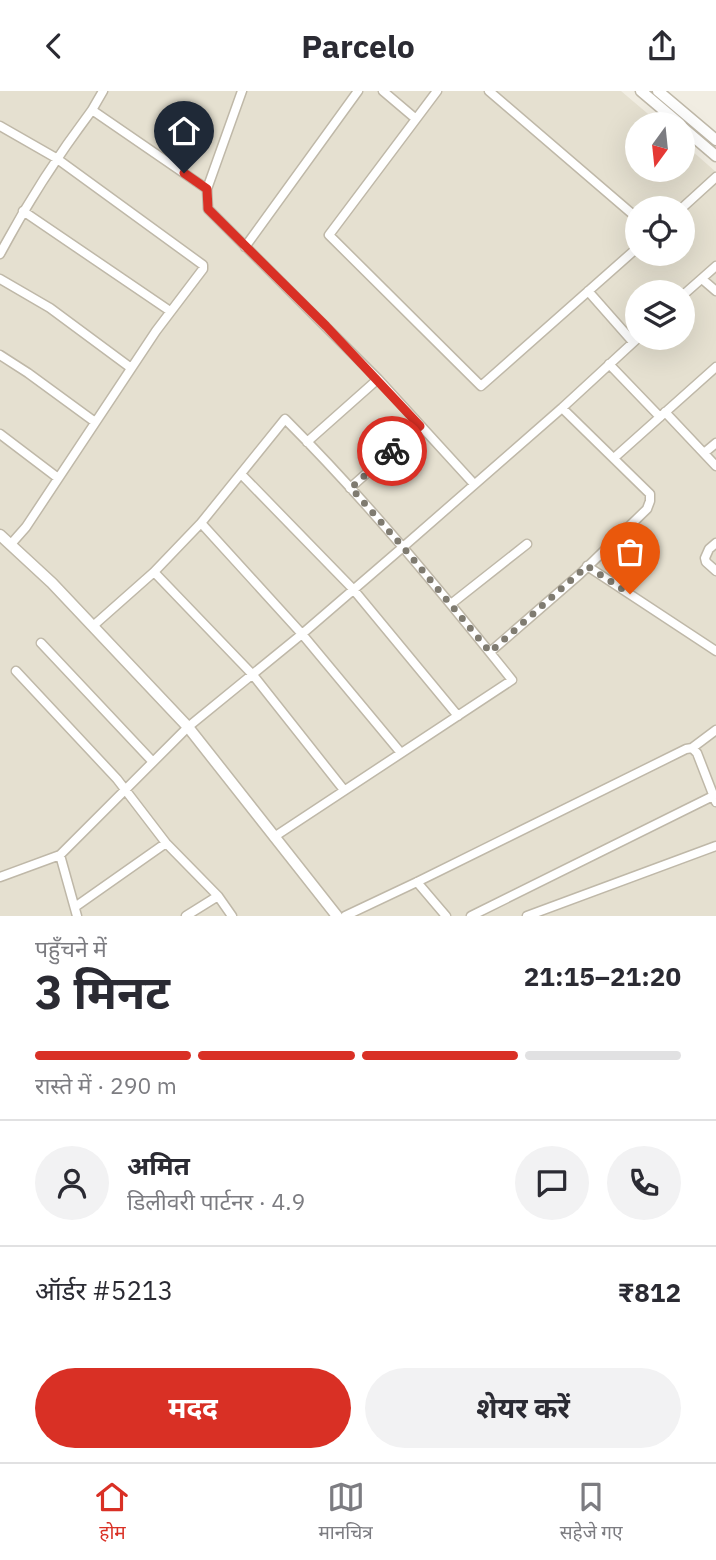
<!DOCTYPE html>
<html lang="hi">
<head>
<meta charset="utf-8">
<style>
	body { margin:0; font-family:"IBM Plex Sans","Noto Sans Devanagari",sans-serif; background:#f2f2f3; color:#2b2b33; height:100vh; display:flex; flex-direction:column; font-size:26px; white-space:nowrap }
	* { box-sizing:border-box; margin:0 }
	p { font-size:23px; color:#7c7c81 }
	.icon { flex:none; width:38px; height:38px; fill:none; stroke:currentColor; stroke-width:2; stroke-linecap:round; stroke-linejoin:round }
	.map { position:relative; height:825px; overflow:hidden }
	.drawer { display:flex; flex-direction:column; background:#fff; flex:1 }
	.drawer>* { flex:none }
	.needle { width:46px; rotate:195deg }
	.fabs { position:absolute; left:625px; top:21px; display:grid; gap:14px }
	.fabs a { display:grid; place-items:center; width:70px; height:70px; border-radius:50%; background:#fff; box-shadow:0 7px 28px #0002; font-size:35px }
	.pin { position:absolute; display:grid; place-items:center; width:60px; height:60px; color:#fff; margin:-72px -30px; border-radius:50% 50% 50% 0; rotate:-45deg; box-shadow:0 0 7px #0007 }
	.pin .icon { rotate:45deg }
	.courier { position:absolute; display:grid; place-items:center; width:70px; height:70px; margin:-35px; border:5px solid #d93025; border-radius:50%; background:#fff; color:#222; box-shadow:0 2px 9px #0007 }
	.summary em { font-style:normal; font-weight:700 }
	.summary div { display:flex; flex-direction:column-reverse }
	.summary { display:flex; align-items:center; justify-content:space-between; height:119px; padding:0 35px }
	h1 { font-size:46px; font-weight:700; line-height:52px }
	.bar { display:grid; grid-template-columns:repeat(4,1fr); gap:10px 7px; align-content:center; height:84px; padding:0 35px }
	.bar i { height:9px; border-radius:5px; background:#e1e1e2 }
	.bar .active { background:#d93025 }
	.bar p { grid-column:span 4 }
	.line { display:flex; align-items:center; gap:18px; padding:0 35px; border-top:2px solid #e1e1e2 }
	.line div { flex:1 }
	.round { display:grid; place-items:center; flex:none; width:74px; height:74px; border-radius:37px; background:#f2f2f3 }
	.button { display:flex; gap:14px; margin-top:auto; padding:14px 35px }
	.button a { flex:1; height:80px; border-radius:42px; background:#d93025; color:#fff; font-size:28px; font-weight:700; line-height:80px; text-align:center }
	.button a+a { background:#f2f2f3; color:#2b2b33 }
	header { display:flex; justify-content:space-between; align-items:center; height:91px; padding:0 35px; background:#fff; font-size:32px; font-weight:700 }
	.menu { display:flex; justify-content:space-around; align-items:center; height:98px; border-top:2px solid #e1e1e2; background:#fff; font-size:19px; color:#7c7c81 }
	.menu a { display:grid; justify-items:center; gap:4px }
	.menu .active { color:#d93025 }
	.map>svg:first-child { display:block }
	.residential { fill:#e5e0d0; fill-rule:evenodd }
	.lines { fill:none; stroke-linecap:round; stroke-linejoin:round }
	.minor-casing { stroke:#bfb8a8; stroke-width:11 }
	.tertiary-casing { stroke:#bfb8a8; stroke-width:13 }
	.minor { stroke:#fff; stroke-width:8 }
	.tertiary { stroke:#fff; stroke-width:10 }
	.done { stroke:#7f7b70; stroke-width:7; stroke-dasharray:0 12.6 }
	.route { stroke:#d93025; stroke-width:9 }
</style>
</head>
<body>
<header><svg class="icon" aria-label="back" viewBox="0 0 24 24"><path d="M15 5l-7 7 7 7"/></svg>Parcelo<svg class="icon" aria-label="share" viewBox="0 0 24 24"><path d="M12 15V3M7 8l5-5 5 5M5 13v7h14v-7"/></svg></header>
<div class="map">
<svg width="716" height="825" viewBox="0 0 716 825">
	<rect width="100%" height="100%" fill="#f1ede2"/>
	<!-- residential -->
	<path class="residential" d="M0,0H621L660,33H637V79H682L683,52L716,81V825H0ZM637,117H682V163H637ZM637,201H682V247H637Z"/>
	<g class="lines">
		<!-- minor casing -->
		<g class="minor-casing">
			<path id="minor" d="M242,0L207,98L208,118L378,288L474,393
				M383,0L416,28
				M437,0L329,144L481,295L637,157
				M489,0L637,127
				M92,19L103,0
				M0,35L56,67L203,174V178L156,240L26,436L11,453
				M682,117L716,86
				M23,120L170,220
				M245,156L358,0
				M0,163C28,110 56,67 92,19L207,98
				M0,188L50,217L131,277
				M702,188L716,200
				M588,200L633,251
				M682,205L716,175
				M0,264L28,282L95,331
				M609,273L660,326
				M665,321L716,375
				M0,343L58,387
				M307,351L378,288
				M704,362L716,352
				M614,367L716,276
				M241,383L353,498L458,625
				M350,397L420,335
				M201,432L302,543L401,662
				M716,452L709,458L705,467L706,471L716,480
				M587,475L716,560
				M154,481L253,584L344,699
				M451,513L527,453
				M93,535L154,481L201,432L285,328C367,410 440,499 512,589L274,746
				M41,552L153,671
				M490,561L580,483L647,418L650,410V403L562,317
				M16,580L117,688L166,752L218,805L232,825
				M692,657L716,639
				M60,764L77,825
				M0,786L60,764L188,636L302,543L403,456L562,317L638,247
				M417,791L446,825
				M75,816L166,752
				M186,825L218,805
				M345,825L417,791L686,658L692,657L697,662L716,711
				M471,825L713,705
				M527,825L716,755"/>
		</g>
		<!-- tertiary casing -->
		<g class="tertiary-casing">
			<path id="tertiary" d="M641,0L680,33
				M658,0L716,49
				M682,36L716,65
				M0,444L52,492L188,636L337,825"/>
		</g>
		<!-- minor -->
		<use href="#minor" class="minor"/>
		<!-- tertiary -->
		<use href="#tertiary" class="tertiary"/>
	</g>
	<g class="lines">
		<!-- done -->
		<path class="done" d="M392,360L351,397L403,456L490,561L587,475L630,503"/>
		<!-- route -->
		<path class="route" d="M184,82L207,98L208,118L326,235L420,335L392,360"/>
	</g>
</svg>
<div class="fabs">
<a><svg class="needle" viewBox="-14 -14 28 28"><path d="M0-13l5 13h-10z" fill="#e53935"/><path d="M0 13l5-13h-10z" fill="#7c7c81"/></svg></a>
<a><svg class="icon" aria-label="locate" viewBox="0 0 24 24"><circle cx="12" cy="12" r="6"/><path d="M12 2v4M12 18v4M2 12h4M18 12h4"/></svg></a>
<a><svg class="icon" aria-label="layers" viewBox="0 0 24 24"><path d="M12 4l9 5-9 5-9-5zM3 14l9 5 9-5"/></svg></a>
</div>
<div class="pin" style="left:630px;top:503px;background:#ea580c"><svg class="icon" aria-label="bag" viewBox="0 0 24 24"><path d="M5 8h14l-1 12H6zM9 8a3 3 0 0 1 6 0"/></svg></div>
<div class="pin" style="left:184px;top:82px;background:#1f2937"><svg class="icon" aria-label="home" viewBox="0 0 24 24"><path d="M3 11l9-7 9 7M6 9v11h12V9"/></svg></div>
<div class="courier" style="left:392px;top:360px"><svg class="icon" aria-label="bike" viewBox="0 0 24 24"><circle cx="6" cy="16" r="4"/><circle cx="18" cy="16" r="4"/><path d="M6 16l4-8h5l3 8M10 8l3 8H6M13 5h3"/></svg></div>
</div>
<section class="drawer">
<div class="summary"><div><h1>3 मिनट</h1><p>पहुँचने में</p></div><em>21:15–21:20</em></div>
<div class="bar"><i class="active"></i><i class="active"></i><i class="active"></i><i></i><p>रास्ते में · 290 m</p></div>
<div class="line" style="height:126px"><a class="round"><svg class="icon" aria-label="person" viewBox="0 0 24 24"><circle cx="12" cy="8" r="4"/><path d="M4 21q1-7 8-7t8 7"/></svg></a><div><b>अमित</b><p>डिलीवरी पार्टनर · 4.9</p></div><a class="round"><svg class="icon" aria-label="chat" viewBox="0 0 24 24"><path d="M4 5h16v11H9l-5 4z"/></svg></a><a class="round"><svg class="icon" aria-label="phone" viewBox="0 0 24 24"><path d="M5 4h4l2 5-3 2q2 4 5 5l2-3 5 2v4C11 20 4 13 5 4z"/></svg></a></div>
<div class="line" style="height:91px"><div>ऑर्डर #5213</div><b>₹812</b></div>
<div class="button"><a>मदद</a><a>शेयर करें</a></div>
</section>
<nav class="menu">
<a class="active"><svg class="icon" aria-label="home" viewBox="0 0 24 24"><path d="M3 11l9-7 9 7M6 9v11h12V9"/></svg>होम</a>
<a><svg class="icon" aria-label="map" viewBox="0 0 24 24"><path d="M3 6l6-2 6 2 6-2v14l-6 2-6-2-6 2zM9 4v14M15 6v14"/></svg>मानचित्र</a>
<a><svg class="icon" aria-label="saved" viewBox="0 0 24 24"><path d="M7 4h10v16l-5-4-5 4z"/></svg>सहेजे गए</a>
</nav>
</body>
</html>
